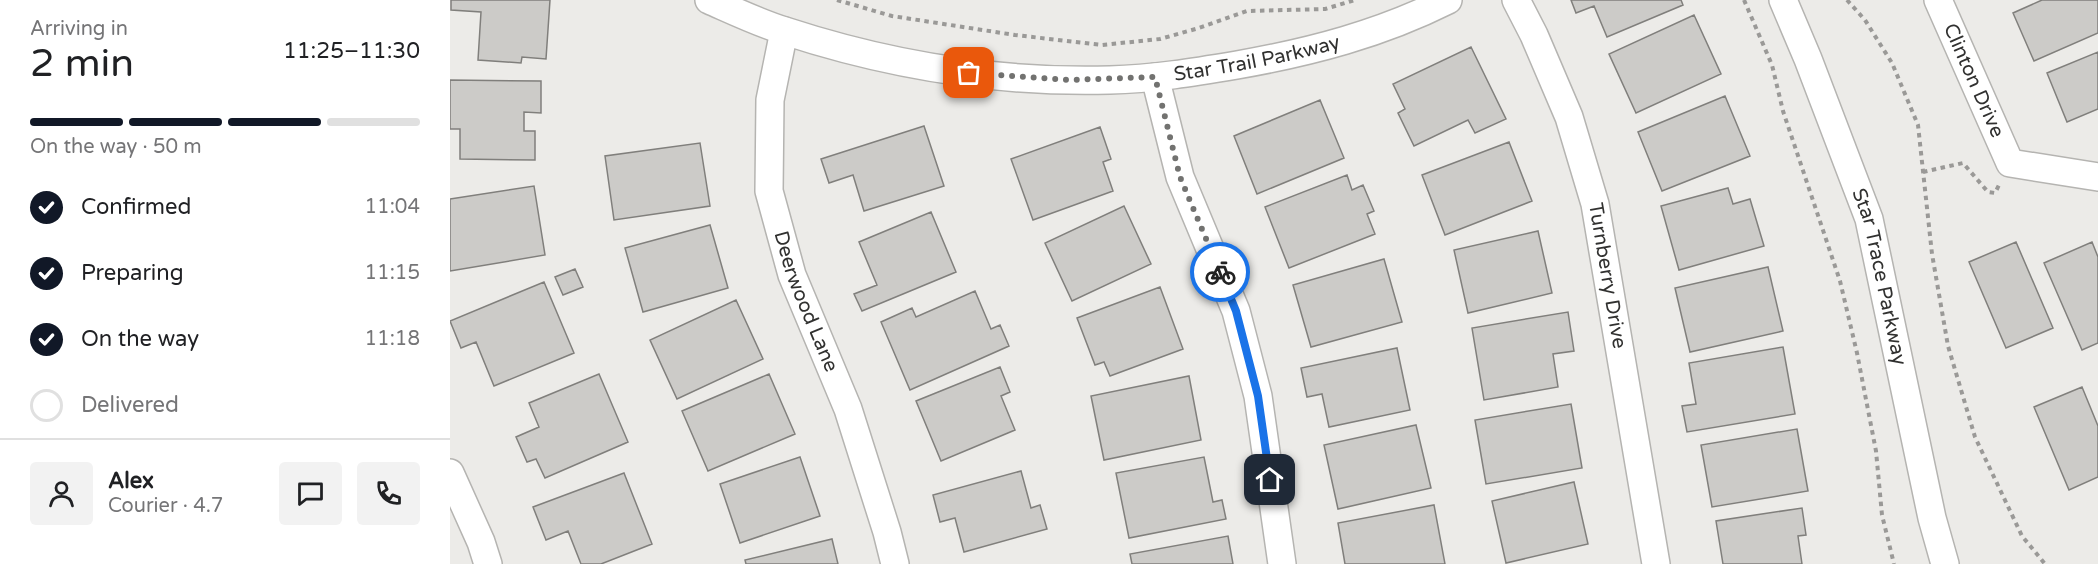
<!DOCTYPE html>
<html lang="en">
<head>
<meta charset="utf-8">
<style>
	body { margin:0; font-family:"Varela Round",sans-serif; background:#f2f2f2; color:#202124; height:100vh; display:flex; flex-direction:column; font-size:22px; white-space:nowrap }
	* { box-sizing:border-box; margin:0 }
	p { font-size:20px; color:#757577 }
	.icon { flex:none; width:33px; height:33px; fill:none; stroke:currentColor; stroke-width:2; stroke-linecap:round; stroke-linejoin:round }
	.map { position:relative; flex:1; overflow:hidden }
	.side { display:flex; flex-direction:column; background:#fff; width:450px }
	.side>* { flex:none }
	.pin { position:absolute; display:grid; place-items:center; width:51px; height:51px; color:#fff; margin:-26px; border-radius:12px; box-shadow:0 3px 9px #0006 }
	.courier { position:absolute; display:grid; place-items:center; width:60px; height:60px; margin:-30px; border:4px solid #1a73e8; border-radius:50%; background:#fff; color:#222; box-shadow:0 2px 8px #0007 }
	.overview em { font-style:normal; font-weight:600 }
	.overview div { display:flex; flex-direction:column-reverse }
	.overview { display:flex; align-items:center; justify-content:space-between; height:102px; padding:0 30px }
	h1 { font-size:39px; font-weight:600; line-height:45px }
	.bar { display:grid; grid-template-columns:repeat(4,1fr); gap:9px 6px; align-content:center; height:72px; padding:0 30px }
	.bar i { height:8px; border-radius:4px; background:#e0e0e0 }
	.bar .current { background:#111827 }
	.bar p { grid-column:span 4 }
	.line { display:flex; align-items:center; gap:15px; padding:0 30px; border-top:2px solid #e0e0e0 }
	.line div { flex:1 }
	.round { display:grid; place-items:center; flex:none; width:63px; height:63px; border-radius:6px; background:#f2f2f2 }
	ol { padding:0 30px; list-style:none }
	li { display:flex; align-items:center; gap:18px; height:66px }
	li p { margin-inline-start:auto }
	li .icon { padding:6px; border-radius:50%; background:#111827; color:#fff; stroke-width:4 }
	li:last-child { color:#757577 }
	li i { width:33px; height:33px; border:3px solid #e0e0e0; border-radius:50% }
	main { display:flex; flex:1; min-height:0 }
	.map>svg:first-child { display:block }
	.building { fill:#cccbc8; stroke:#807f7c; stroke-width:1.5 }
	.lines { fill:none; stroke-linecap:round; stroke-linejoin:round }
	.minor-casing { stroke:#b5b4b1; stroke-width:30 }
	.path { stroke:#9a9997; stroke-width:4; stroke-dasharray:4.5 4.5; stroke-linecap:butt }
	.minor { stroke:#fff; stroke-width:27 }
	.done { stroke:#727270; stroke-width:6; stroke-dasharray:0 10.8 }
	.route { stroke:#1a73e8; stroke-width:8 }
	.labels { text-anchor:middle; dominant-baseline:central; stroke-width:5; stroke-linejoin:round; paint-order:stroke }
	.street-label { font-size:20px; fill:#313130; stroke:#ecebe8 }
</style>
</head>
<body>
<main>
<section class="side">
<div class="overview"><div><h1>2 min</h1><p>Arriving in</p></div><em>11:25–11:30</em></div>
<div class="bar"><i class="current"></i><i class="current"></i><i class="current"></i><i></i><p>On the way · 50 m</p></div>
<ol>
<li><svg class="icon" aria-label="check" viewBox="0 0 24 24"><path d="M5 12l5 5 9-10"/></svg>Confirmed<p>11:04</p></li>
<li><svg class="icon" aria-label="check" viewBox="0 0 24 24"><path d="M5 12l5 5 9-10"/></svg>Preparing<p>11:15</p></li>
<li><svg class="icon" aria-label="check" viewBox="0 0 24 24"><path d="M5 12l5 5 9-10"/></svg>On the way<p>11:18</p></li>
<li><i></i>Delivered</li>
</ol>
<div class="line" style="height:108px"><a class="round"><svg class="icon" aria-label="person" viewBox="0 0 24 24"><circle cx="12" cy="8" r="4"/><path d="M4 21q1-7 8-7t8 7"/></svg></a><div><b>Alex</b><p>Courier · 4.7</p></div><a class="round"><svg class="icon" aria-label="chat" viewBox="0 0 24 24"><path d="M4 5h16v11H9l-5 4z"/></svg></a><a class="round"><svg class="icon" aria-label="phone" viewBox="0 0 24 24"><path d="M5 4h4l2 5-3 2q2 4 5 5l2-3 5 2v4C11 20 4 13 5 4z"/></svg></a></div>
</section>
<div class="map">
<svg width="1648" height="564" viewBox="0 0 1648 564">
	<rect width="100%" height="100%" fill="#ecebe8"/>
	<!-- building -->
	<path class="building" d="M1,0H100L96,59L72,57L71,63L28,60L31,12L1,10Z
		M1121,0H1231L1233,5L1157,37L1144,6L1126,13Z
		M1592,0H1648V33L1584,61L1563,13Z
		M1244,15L1271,74L1186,113L1159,54Z
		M1021,47L1056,119L1025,133L1018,120L964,146L948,113L955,109L943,84Z
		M1648,52V109L1617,122L1597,73Z
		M0,80L91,81V113L74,112V131H85V160L10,159V129H0Z
		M1275,96L1300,156L1212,191L1188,132Z
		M870,100L894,158L807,194L784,136Z
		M474,126L494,186L414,211L403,175L379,183L371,159Z
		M650,127L661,159L653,162L663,191L583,220L561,159Z
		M1059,142L1082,201L995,235L972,175Z
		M250,143L260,206L164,220L155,156Z
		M897,175L902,190L913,185L924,211L917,214L925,234L839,268L815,207Z
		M84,186L95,255L0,271V199Z
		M1278,188L1283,204L1300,199L1314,246L1229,270L1211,206Z
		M674,206L701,264L622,301L595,243Z
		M481,212L506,272L412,311L404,294L427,285L409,242Z
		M260,225L278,288L193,312L175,248Z
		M1088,231L1102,293L1018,313L1004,250Z
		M1566,242L1603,328L1556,348L1519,262Z
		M1642,242L1648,257V343L1632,350L1594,263Z
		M934,259L952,322L861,347L843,285Z
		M1318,267L1333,331L1240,352L1225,288Z
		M125,269L133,287L113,295L105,277Z
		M94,282L124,353L44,386L26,342L11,348L0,321Z
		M710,287L733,349L660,376L654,362L645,365L627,318Z
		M525,291L541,329L550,325L559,346L460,390L431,322L462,308L466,317Z
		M286,300L313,359L227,399L200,340Z
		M1118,312L1124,351L1103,354L1108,387L1034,400L1022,328Z
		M1333,347L1345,414L1237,432L1232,406L1246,404L1239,363Z
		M947,348L960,410L879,427L872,394L857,397L851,368Z
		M550,367L560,392L551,396L565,430L491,461L466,401Z
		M149,374L178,442L95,478L86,459L77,462L66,437L89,427L79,403Z
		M319,374L345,434L258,471L232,411Z
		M739,376L751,440L654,460L641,396Z
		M1632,387L1648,426V477L1619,490L1584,407Z
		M1121,404L1132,468L1036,484L1025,420Z
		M966,425L981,488L888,509L874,445Z
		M1347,429L1358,491L1262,507L1251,445Z
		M350,457L370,516L290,543L270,484Z
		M754,457L763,502L772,500L776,519L679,538L666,473Z
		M571,471L581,508L590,505L597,529L514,552L505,518L490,522L483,495Z
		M174,473L202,544L151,564H131L118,531L96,540L83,507Z
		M1124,482L1138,544L1056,563L1042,501Z
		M984,505L995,564H895L888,523Z
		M1352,508L1356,535L1348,536L1352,564H1273L1266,521Z
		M778,536L783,564H682L680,554Z
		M382,539L388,564H296L295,560Z"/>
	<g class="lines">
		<!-- minor casing -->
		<g class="minor-casing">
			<g id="minor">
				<path id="s1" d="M259,0C284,11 309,23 335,31C439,65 551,83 660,80C703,79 745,72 787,65C861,52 930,34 998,0"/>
				<path id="s2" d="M1066,0L1084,35L1119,117L1145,204L1206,564"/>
				<path id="s3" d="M1333,0L1358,59L1419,219L1482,518L1495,564"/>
				<path id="s4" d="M1488,0L1560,163L1648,177"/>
				<path id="s5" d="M334,31L320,100L319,191L342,275L398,409L437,532L445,564"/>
				<path d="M705,77L730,177L786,311L808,396L832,564"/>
				<path d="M0,473L31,542L38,564"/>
			</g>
		</g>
		<!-- path -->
		<path class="path" d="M387,0L442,16L565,35L652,45L710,39L749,28L797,11L875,9L905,0
			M1294,0L1322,65L1333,111L1390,281L1407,353L1426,451L1432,515L1444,564
			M1397,0L1415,20L1442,63L1468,125L1482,254L1498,346L1525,437L1572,536L1595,564
			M1473,172L1513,163L1538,192L1545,193L1549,185"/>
		<!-- minor -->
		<use href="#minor" class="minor"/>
	</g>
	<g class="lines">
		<!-- done -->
		<path class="done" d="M519,73L618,80L705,77L730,177L770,272"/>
		<!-- route -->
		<path class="route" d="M770,272L786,311L808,396L820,480"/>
	</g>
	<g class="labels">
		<!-- street labels -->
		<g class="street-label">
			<text stroke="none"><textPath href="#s1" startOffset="561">Star Trail Parkway</textPath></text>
			<text stroke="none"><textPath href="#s4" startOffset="88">Clinton Drive</textPath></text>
			<text stroke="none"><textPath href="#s2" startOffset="292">Turnberry Drive</textPath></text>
			<text stroke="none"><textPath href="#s3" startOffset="294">Star Trace Parkway</textPath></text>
			<text stroke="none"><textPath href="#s5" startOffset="278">Deerwood Lane</textPath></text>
		</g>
	</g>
</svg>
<div class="pin" style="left:519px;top:73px;background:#ea580c"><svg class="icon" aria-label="bag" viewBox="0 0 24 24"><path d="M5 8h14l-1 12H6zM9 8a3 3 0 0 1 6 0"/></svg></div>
<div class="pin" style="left:820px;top:480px;background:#1f2937"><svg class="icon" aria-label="home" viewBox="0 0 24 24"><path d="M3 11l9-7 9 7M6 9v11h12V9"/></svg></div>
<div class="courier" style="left:770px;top:272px"><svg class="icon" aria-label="bike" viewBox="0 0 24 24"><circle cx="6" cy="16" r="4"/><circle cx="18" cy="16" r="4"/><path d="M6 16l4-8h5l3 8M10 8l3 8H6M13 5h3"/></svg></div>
</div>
</main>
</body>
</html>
